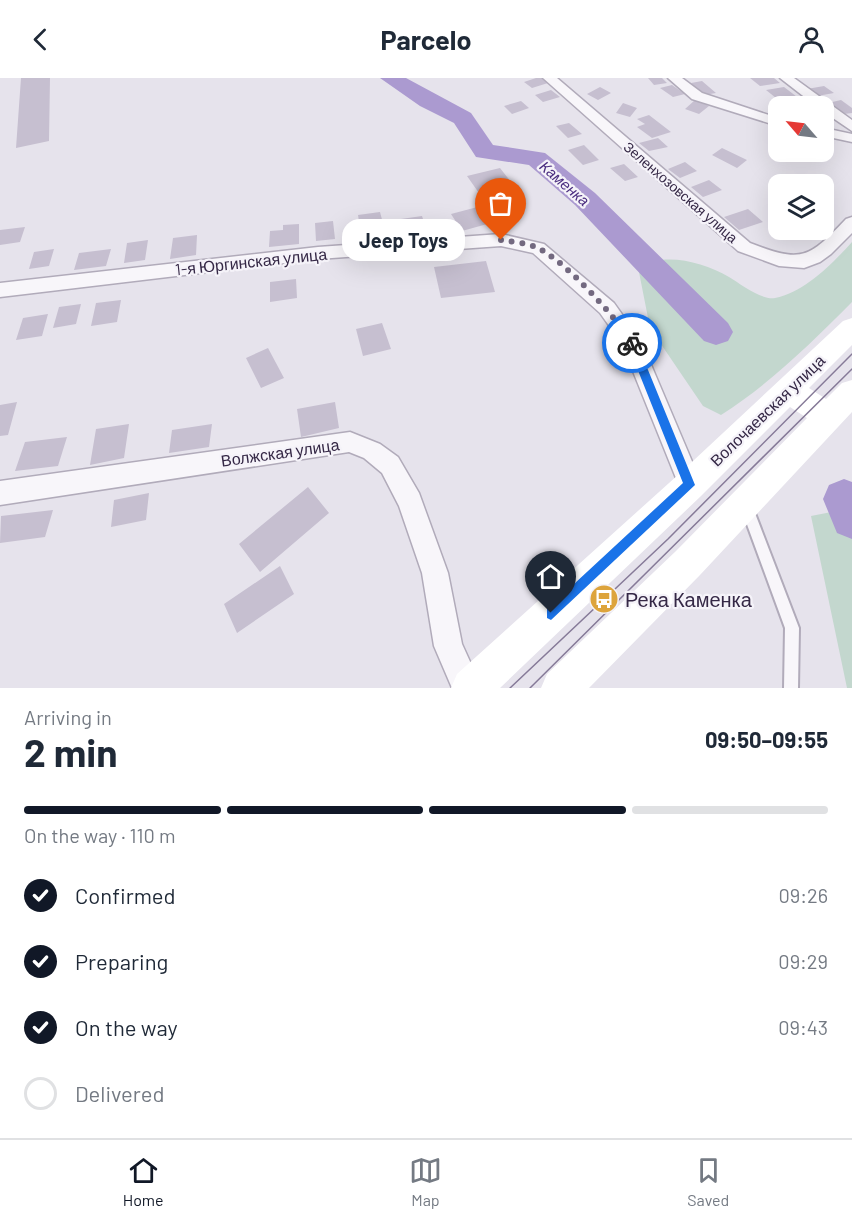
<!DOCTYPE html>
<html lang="en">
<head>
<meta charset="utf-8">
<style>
	body { margin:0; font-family:Barlow,sans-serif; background:#f6f6f7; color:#1f2937; height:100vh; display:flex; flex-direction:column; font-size:22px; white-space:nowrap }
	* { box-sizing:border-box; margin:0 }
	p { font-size:20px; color:#747a83 }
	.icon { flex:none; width:33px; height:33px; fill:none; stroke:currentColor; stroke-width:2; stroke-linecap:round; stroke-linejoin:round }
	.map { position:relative; height:610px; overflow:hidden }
	.sheet { display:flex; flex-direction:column; background:#fff; flex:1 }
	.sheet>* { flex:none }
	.needle { width:39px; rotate:298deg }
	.fabs { position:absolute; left:768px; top:18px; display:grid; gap:12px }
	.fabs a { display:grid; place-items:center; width:66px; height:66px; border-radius:12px; background:#fff; box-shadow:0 6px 24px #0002; font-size:30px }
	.pin { position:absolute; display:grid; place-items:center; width:51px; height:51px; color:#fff; margin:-62px -26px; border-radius:50% 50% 50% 0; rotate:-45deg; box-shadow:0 0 6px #0007 }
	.pin .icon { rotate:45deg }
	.courier { position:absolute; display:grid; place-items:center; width:60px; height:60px; margin:-30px; border:4px solid #1a73e8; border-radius:50%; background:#fff; color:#222; box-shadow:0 2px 8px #0007 }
	.bubble { position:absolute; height:42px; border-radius:18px; background:#fff; box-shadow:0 6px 24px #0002; font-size:20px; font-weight:700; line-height:42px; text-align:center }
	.head em { font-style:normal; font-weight:700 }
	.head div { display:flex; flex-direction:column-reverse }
	.head { display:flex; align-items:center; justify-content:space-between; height:102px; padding:0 24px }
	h1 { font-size:39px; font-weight:700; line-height:45px }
	.bar { display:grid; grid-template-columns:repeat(4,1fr); gap:9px 6px; align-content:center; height:72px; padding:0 24px }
	.bar i { height:8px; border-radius:4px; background:#e0e1e3 }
	.bar .current { background:#111827 }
	.bar p { grid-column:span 4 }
	ol { padding:0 24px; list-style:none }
	li { display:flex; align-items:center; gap:18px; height:66px }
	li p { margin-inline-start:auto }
	li .icon { padding:6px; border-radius:50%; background:#111827; color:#fff; stroke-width:4 }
	li:last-child { color:#747a83 }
	li i { width:33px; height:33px; border:3px solid #e0e1e3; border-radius:50% }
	header { display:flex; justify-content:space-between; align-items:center; height:78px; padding:0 24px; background:#fff; font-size:27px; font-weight:700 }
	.menu { display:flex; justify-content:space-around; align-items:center; height:84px; border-top:2px solid #e0e1e3; background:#fff; font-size:16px; color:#747a83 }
	.menu a { display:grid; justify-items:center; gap:3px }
	.menu .current { color:#111827 }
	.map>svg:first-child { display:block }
	.green { fill:#c3d7ce }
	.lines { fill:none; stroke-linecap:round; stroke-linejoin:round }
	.river { fill:#ab9ad0; fill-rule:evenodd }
	.building { fill:#c6bfd0 }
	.lane-casing { stroke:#b1abba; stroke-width:4 }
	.street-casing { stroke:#b1abba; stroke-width:3 }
	.lane { fill:#f8f6fa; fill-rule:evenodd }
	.street { fill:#f8f6fa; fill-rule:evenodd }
	.secondary { fill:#fff; fill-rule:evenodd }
	.tram { stroke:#867a98; stroke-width:1.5 }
	.route { fill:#1a73e8 }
	.done { stroke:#736980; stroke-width:6; stroke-dasharray:0 10.8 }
	.labels { text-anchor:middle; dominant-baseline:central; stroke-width:4.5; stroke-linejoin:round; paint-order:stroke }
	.far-street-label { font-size:14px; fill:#352846; stroke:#f5f3f9 }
	.far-water-label { font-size:15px; font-style:italic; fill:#4a2d7f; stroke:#f5f3f9 }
	.street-label { font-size:16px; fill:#352846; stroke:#f5f3f9 }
	.near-poi-label { font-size:20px; fill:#352846; stroke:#f5f3f9; text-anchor:start }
</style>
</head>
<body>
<header><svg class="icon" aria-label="back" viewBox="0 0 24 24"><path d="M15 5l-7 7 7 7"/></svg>Parcelo<svg class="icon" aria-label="person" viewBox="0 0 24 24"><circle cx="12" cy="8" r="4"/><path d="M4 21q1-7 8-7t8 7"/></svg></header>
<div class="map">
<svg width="852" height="610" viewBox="0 0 852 610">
	<rect width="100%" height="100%" fill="#e6e3ec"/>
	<!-- green -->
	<path class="green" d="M852,164V224C811,265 770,306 721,337L703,328L650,250L638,189C666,174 702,184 729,199C741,206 760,222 775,220C805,214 832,186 852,164Z
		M852,430V610H847L811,438Z"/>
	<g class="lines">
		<!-- river -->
		<path class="river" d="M380,0H406L471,35L493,67L545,75L595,115L728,245L733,254L728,263L716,267L704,263L575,127L529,87L476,79L454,45L420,28Z
			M844,401L852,404V461L837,455L823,421L829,407Z"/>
	</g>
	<!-- building -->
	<path class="building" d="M21,0H50L49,63L16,70Z
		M536,0H542L548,5L532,10L524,4Z
		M648,0H662L667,5L654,7Z
		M750,0H774L780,5L760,8Z
		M702,3L716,15L704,17L691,5Z
		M672,7L685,16L673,19L660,10Z
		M824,8L834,15L817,18L807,11Z
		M600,9L611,15L598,22L587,16Z
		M784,9L805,25L786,28L766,12Z
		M551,12L560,19L543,24L535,17Z
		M695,22L709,28L699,36L685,31Z
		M841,22L852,30V35L844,36L828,25Z
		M521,23L529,30L512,36L504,28Z
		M623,25L637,30L630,39L616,35Z
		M649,37L671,54L652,60L637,49L645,46L637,41Z
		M569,45L582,56L568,60L556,48Z
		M658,60L668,69L649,73L639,65Z
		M584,67L599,82L583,87L568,72Z
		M722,70L747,82L737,90L712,77Z
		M685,84L697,93L680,100L668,91Z
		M624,86L638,99L625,103L610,90Z
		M500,90L515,109L481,118L467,98Z
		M709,102L722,112L703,119L691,109Z
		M485,127L498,143L462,153L451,136Z
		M748,131L763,144L739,152L724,139Z
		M380,134L385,153L361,156L358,137Z
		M422,138L427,153L398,157L394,142Z
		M333,143L335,161L316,163L315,145Z
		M299,146V166L269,169L270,153L283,152V147Z
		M25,149L20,164L0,167V152Z
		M197,157L196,177L170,181L173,160Z
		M148,162L145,182L124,185L127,165Z
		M54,171L49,188L29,191L34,174Z
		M111,171L106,188L74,192L79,175Z
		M486,183L495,214L441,220L434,189Z
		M296,201L297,220L270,224V204Z
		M121,222L117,244L91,248L96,225Z
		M81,226L76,246L53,250L59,229Z
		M48,236L42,258L16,262L23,240Z
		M382,245L391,271L363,278L356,251Z
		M268,270L284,300L261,310L246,280Z
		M17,324L8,357L0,358V327Z
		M335,324L339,350L301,359L297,331Z
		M129,346L124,380L90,387L96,351Z
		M212,346L209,369L169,375L172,352Z
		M67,359L58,388L15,393L25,364Z
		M308,409L329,435L260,494L239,466Z
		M149,415L146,442L111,449L114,422Z
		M53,432L45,459L0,465L1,438Z
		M280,488L294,516L237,555L224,526Z"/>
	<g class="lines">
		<!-- lane casing -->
		<g class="lane-casing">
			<path id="lane" d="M747,424L751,426L753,430L799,550L798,610H784L785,550L741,430L743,426Z"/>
		</g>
		<!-- street casing -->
		<g class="street-casing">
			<path id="street" d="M543,0H557L750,165C802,185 808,181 846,141L852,139V155L831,176L820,184L804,190L779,188L738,173Z
				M668,0H682L702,15L778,40V48L692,21Z
				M780,0H794L852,42V53L824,34V28H816Z
				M824,50L852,56V64L824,58Z
				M501,156L544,166L614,225L641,263L702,407L698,415L690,418L682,415L622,266L600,235L533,175L501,168L318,181L0,219V205L318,169Z
				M350,354L380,366L398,379L419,415L448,495L462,566L482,610H452L434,568L422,495L399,428L382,395L364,380L349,374L0,427V403Z"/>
		</g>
		<!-- lane -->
		<use href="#lane" class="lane"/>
		<!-- street -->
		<use href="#street" class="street"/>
		<!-- secondary -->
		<path class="secondary" d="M852,240V267L809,310L826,321L842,305L852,302V334L700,497L589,610H541L547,596L676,473L807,340L790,329L701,418L500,610H451L457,596L679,396L843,243Z"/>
		<!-- tram -->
		<path class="tram" d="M510,610L668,461L852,276
			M530,610L852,291"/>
	</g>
	<!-- route -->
	<path class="route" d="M632,261L637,265L695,407L551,542L547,540V531L683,405L627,265Z"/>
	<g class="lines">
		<!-- done -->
		<path class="done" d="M501,162C513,164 527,165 538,170C565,183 616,239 632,265"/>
	</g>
	<!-- icons -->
	<defs>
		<g id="bus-disc" transform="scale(1.5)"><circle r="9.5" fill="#dda43c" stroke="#f5f3f9"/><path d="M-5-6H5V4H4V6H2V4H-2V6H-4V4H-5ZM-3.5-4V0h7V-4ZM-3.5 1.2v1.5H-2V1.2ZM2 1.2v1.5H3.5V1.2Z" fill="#fff"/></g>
	</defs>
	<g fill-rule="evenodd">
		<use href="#bus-disc" x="604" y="521"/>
	</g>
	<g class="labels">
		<!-- far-street labels -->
		<g class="far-street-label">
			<text transform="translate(681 114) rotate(41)">Зеленхозовская улица</text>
		</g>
		<!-- far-water labels -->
		<g class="far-water-label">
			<text transform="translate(565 105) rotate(41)">Каменка</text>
		</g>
		<!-- street labels -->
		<g class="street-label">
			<text transform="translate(251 183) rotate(-6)">1-я Юргинская улица</text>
			<text transform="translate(767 332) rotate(-44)">Волочаевская улица</text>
			<text transform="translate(280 374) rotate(-8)">Волжская улица</text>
		</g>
		<!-- near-poi labels -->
		<g class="near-poi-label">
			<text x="625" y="521">Река Каменка</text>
		</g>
	</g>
</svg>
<div class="fabs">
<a><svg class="needle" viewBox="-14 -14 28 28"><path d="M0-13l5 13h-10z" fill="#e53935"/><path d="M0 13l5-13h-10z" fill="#747a83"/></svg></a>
<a><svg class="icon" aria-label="layers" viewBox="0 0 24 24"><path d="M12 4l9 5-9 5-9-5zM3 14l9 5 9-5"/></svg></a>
</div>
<div class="pin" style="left:501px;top:162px;background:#ea580c"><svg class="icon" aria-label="bag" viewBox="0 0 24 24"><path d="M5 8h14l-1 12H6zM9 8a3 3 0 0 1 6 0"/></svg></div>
<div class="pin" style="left:551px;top:535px;background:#1f2937"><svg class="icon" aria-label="home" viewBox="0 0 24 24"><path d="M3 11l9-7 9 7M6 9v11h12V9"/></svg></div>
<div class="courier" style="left:632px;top:265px"><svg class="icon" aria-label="bike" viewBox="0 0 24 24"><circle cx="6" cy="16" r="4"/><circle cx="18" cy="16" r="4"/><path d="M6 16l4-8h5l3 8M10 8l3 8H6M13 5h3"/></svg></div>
<div class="bubble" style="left:342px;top:141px;width:123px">Jeep Toys</div>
</div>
<section class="sheet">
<div class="head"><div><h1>2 min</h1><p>Arriving in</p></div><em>09:50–09:55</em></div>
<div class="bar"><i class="current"></i><i class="current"></i><i class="current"></i><i></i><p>On the way · 110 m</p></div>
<ol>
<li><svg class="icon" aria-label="check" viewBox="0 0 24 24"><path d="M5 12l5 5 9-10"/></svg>Confirmed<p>09:26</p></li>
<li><svg class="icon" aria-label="check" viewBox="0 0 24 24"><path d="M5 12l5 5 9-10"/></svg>Preparing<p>09:29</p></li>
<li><svg class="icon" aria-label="check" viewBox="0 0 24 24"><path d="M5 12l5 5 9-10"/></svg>On the way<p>09:43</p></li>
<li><i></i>Delivered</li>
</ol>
</section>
<nav class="menu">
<a class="current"><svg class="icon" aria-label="home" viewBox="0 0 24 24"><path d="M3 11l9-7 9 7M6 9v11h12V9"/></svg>Home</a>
<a><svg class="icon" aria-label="map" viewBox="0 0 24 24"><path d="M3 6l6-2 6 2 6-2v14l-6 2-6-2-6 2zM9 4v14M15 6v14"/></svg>Map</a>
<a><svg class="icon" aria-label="saved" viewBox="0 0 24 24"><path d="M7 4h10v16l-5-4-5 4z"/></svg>Saved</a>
</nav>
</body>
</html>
